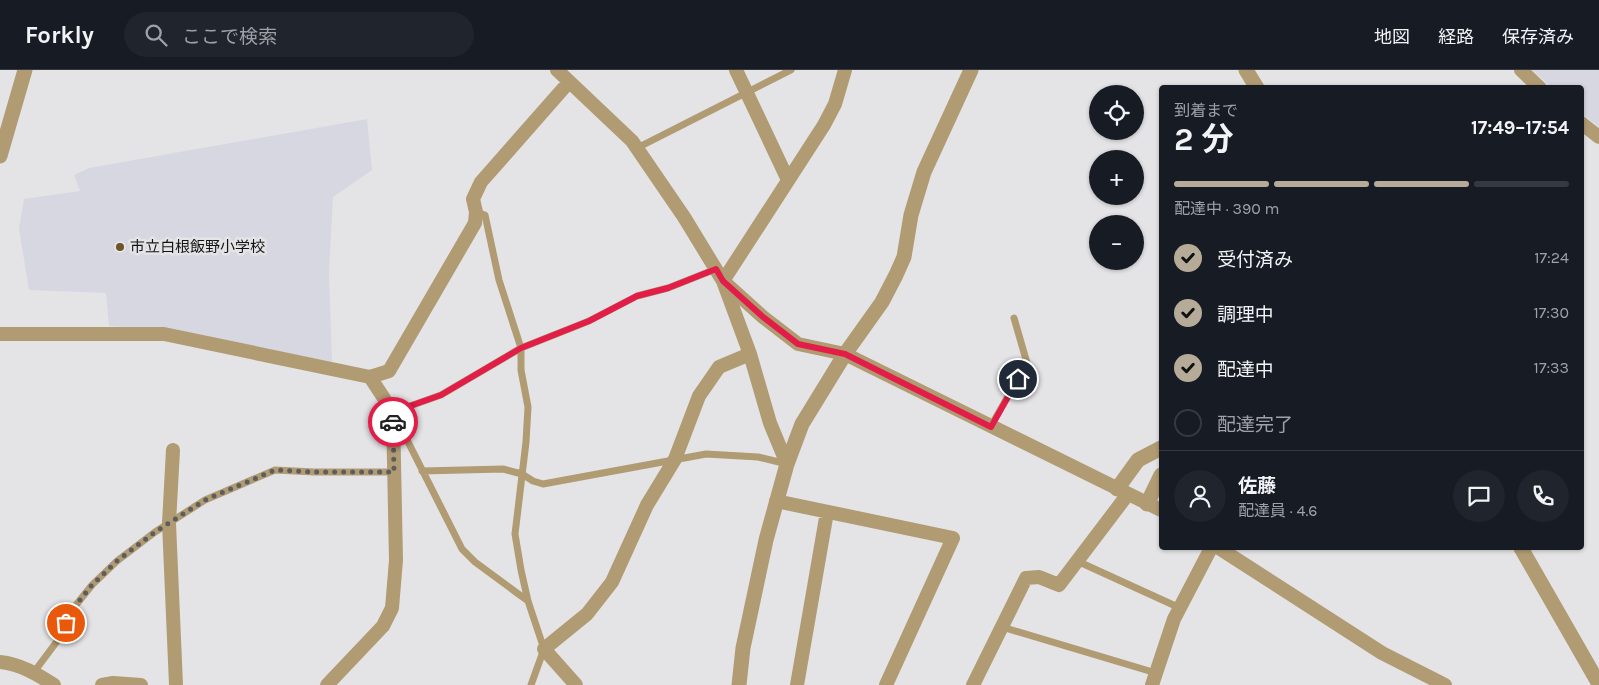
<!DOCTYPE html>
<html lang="ja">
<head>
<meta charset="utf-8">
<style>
	body { margin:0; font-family:Karla,"Noto Sans JP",sans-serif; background:#20242c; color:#f1f3f6; height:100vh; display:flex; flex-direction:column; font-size:19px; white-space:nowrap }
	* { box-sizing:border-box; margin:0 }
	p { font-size:16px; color:#9ea1a6 }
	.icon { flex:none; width:28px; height:28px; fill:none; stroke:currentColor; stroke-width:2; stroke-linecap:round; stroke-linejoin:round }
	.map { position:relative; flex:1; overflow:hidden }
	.details { position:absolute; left:1159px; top:15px; width:425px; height:465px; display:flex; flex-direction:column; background:#171b24; border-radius:5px; box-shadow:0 1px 4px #0004 }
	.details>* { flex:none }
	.tools { position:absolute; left:1089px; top:15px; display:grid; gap:10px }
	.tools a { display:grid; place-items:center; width:55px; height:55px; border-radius:50%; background:#171b24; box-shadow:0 1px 4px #0004; font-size:25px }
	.pin { position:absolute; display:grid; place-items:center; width:42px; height:42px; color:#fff; margin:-21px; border:2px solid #fff; border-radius:50%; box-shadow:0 1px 5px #0007 }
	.courier { position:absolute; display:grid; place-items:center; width:50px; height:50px; margin:-25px; border:4px solid #e11d48; border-radius:50%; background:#fff; color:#222; box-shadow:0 1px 6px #0007 }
	.head em { font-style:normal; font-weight:700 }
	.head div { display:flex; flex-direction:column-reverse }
	.head { display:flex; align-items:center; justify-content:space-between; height:85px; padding:0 15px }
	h1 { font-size:32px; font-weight:700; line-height:38px }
	.bar { display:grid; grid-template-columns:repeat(4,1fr); gap:8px 5px; align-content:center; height:60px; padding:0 15px }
	.bar i { height:6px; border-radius:4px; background:#363941 }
	.bar .active { background:#b5ab98 }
	.bar p { grid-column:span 4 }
	.line { display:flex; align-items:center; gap:12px; padding:0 15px; border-top:1px solid #363941 }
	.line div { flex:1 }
	.round { display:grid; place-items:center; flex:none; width:52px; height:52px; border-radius:26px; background:#20242c }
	ol { padding:0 15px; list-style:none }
	li { display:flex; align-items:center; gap:15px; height:55px }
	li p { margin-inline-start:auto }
	li .icon { padding:5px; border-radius:50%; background:#b5ab98; color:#111; stroke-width:4 }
	li:last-child { color:#9ea1a6 }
	li i { width:28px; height:28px; border:2px solid #363941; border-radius:50% }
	header { display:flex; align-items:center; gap:30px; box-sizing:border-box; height:70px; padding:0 25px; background:#171b24; border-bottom:1px solid #363941 }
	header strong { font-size:24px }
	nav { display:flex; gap:28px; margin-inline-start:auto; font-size:18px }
	.search { width:350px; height:45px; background:#20242c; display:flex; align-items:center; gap:12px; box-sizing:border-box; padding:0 18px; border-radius:28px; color:#9ea1a6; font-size:19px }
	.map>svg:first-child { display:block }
	.built { fill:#d7d7e1 }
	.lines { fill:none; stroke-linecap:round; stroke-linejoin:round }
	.service { stroke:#b19b73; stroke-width:7 }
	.minor { stroke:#b19b73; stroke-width:14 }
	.tertiary { stroke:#b19b73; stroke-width:15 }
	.done { stroke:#5d5d5e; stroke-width:5; stroke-dasharray:0 9 }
	.route { stroke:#e11d48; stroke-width:6 }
	.poi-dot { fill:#6c5424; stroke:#e4e4e7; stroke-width:2 }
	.labels { text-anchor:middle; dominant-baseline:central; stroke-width:5; stroke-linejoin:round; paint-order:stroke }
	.poi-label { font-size:15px; fill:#141415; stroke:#e4e4e7; text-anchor:start }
</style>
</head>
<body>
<header>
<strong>Forkly</strong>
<div class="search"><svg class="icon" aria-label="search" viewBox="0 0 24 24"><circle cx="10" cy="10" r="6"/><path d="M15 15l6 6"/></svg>ここで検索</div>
<nav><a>地図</a><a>経路</a><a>保存済み</a></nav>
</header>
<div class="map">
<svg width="1599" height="615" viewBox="0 0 1599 615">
	<rect width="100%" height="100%" fill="#e4e4e7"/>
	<!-- built -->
	<path class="built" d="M1532,0H1599V57L1581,43V18L1551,17Z
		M367,49L372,100L333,127L329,202L332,292L165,260L109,256L106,223L29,220L19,159L24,129L80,121L74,105L89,98Z"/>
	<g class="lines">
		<!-- service -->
		<path class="service" d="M637,78L791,0
			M476,142L485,145L499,210L521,278V300L528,337L526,372L515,464L521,500L528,531L544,579L531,615
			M991,356L1027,293L1014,248
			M422,401L503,399L522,404L533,411L543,414L706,384L758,387L787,394
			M1077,491L1180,538
			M528,531L475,492L462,479L393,342L441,325L521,278L589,251L637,226L668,218L716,199
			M1002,557L1156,603
			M34,602L61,566L72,540L92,515L117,491L155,462L205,430L275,400L314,402H394"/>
		<!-- minor -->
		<path class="minor" d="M557,0L632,71L684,147L723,211L763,247L798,274L845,284L1161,440
			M736,0L788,110
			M1521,0L1540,18
			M1581,53L1599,67
			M0,264H164L370,307L389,301L475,153L476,142L473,129L481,112L569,12
			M173,380L169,453L176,615
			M787,394L770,353L750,284L723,211L824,55L835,34L845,0
			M776,431L953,468L886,615
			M1219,478L1382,583L1445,615
			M0,592C20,594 37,604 54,615
			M102,615L113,613L141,615
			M327,615L383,556L392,538L396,490L393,342L370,307
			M576,615L544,579L587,544L612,512L647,435L675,389L699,326L719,297L750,284
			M797,615L827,442
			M973,615L1026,508L1039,507L1059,515L1128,424
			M1152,615L1174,549L1211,478"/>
		<!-- tertiary -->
		<path class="tertiary" d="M1246,0L1257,18
			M0,86L25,0
			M1117,419L1138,390L1161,378
			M1147,434L1161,405
			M1521,478L1599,614
			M739,615L743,578L766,470L787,394L802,354L845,284L882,232L896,205L904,187L911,145L924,102L971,0"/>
	</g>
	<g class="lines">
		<!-- done -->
		<path class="done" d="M66,553L72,540L92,515L117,491L155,462L205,430L275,400L314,402H394L393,352"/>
		<!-- route -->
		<path class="route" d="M393,352V342L441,325L521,278L589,251L637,226L668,218L716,199L723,211L763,247L798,274L845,284L991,357L1018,309"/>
	</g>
	<!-- markers -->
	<circle class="poi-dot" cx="120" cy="177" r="5"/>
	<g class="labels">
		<!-- poi labels -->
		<g class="poi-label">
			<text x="130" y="177">市立白根飯野小学校</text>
		</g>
	</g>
</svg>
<div class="tools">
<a><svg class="icon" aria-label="locate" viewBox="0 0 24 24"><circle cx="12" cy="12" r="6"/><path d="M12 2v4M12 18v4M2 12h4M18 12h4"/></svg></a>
<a>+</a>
<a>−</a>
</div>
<div class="pin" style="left:66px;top:553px;background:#ea580c"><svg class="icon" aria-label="bag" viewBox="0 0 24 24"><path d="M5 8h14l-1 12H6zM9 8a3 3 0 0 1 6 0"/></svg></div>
<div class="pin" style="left:1018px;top:309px;background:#1f2937"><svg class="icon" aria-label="home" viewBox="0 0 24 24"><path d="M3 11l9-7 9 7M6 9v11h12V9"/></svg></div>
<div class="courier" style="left:393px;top:352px"><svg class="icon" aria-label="car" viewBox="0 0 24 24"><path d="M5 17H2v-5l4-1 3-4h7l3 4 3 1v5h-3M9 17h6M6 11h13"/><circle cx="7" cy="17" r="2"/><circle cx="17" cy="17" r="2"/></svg></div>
<section class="details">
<div class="head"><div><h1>2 分</h1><p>到着まで</p></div><em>17:49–17:54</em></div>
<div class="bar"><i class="active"></i><i class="active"></i><i class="active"></i><i></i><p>配達中 · 390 m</p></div>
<ol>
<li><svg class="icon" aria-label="check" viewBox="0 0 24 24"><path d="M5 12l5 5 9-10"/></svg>受付済み<p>17:24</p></li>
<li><svg class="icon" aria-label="check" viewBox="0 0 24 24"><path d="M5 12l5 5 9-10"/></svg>調理中<p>17:30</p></li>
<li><svg class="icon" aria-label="check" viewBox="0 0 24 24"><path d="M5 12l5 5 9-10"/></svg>配達中<p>17:33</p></li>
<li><i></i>配達完了</li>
</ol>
<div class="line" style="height:90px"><a class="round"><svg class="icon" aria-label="person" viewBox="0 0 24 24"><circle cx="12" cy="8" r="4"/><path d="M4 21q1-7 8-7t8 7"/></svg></a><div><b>佐藤</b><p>配達員 · 4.6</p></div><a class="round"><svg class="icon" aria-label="chat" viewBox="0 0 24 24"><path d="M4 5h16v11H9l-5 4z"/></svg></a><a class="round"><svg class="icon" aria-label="phone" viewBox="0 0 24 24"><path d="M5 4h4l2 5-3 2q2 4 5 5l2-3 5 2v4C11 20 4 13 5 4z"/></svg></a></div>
</section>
</div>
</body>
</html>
